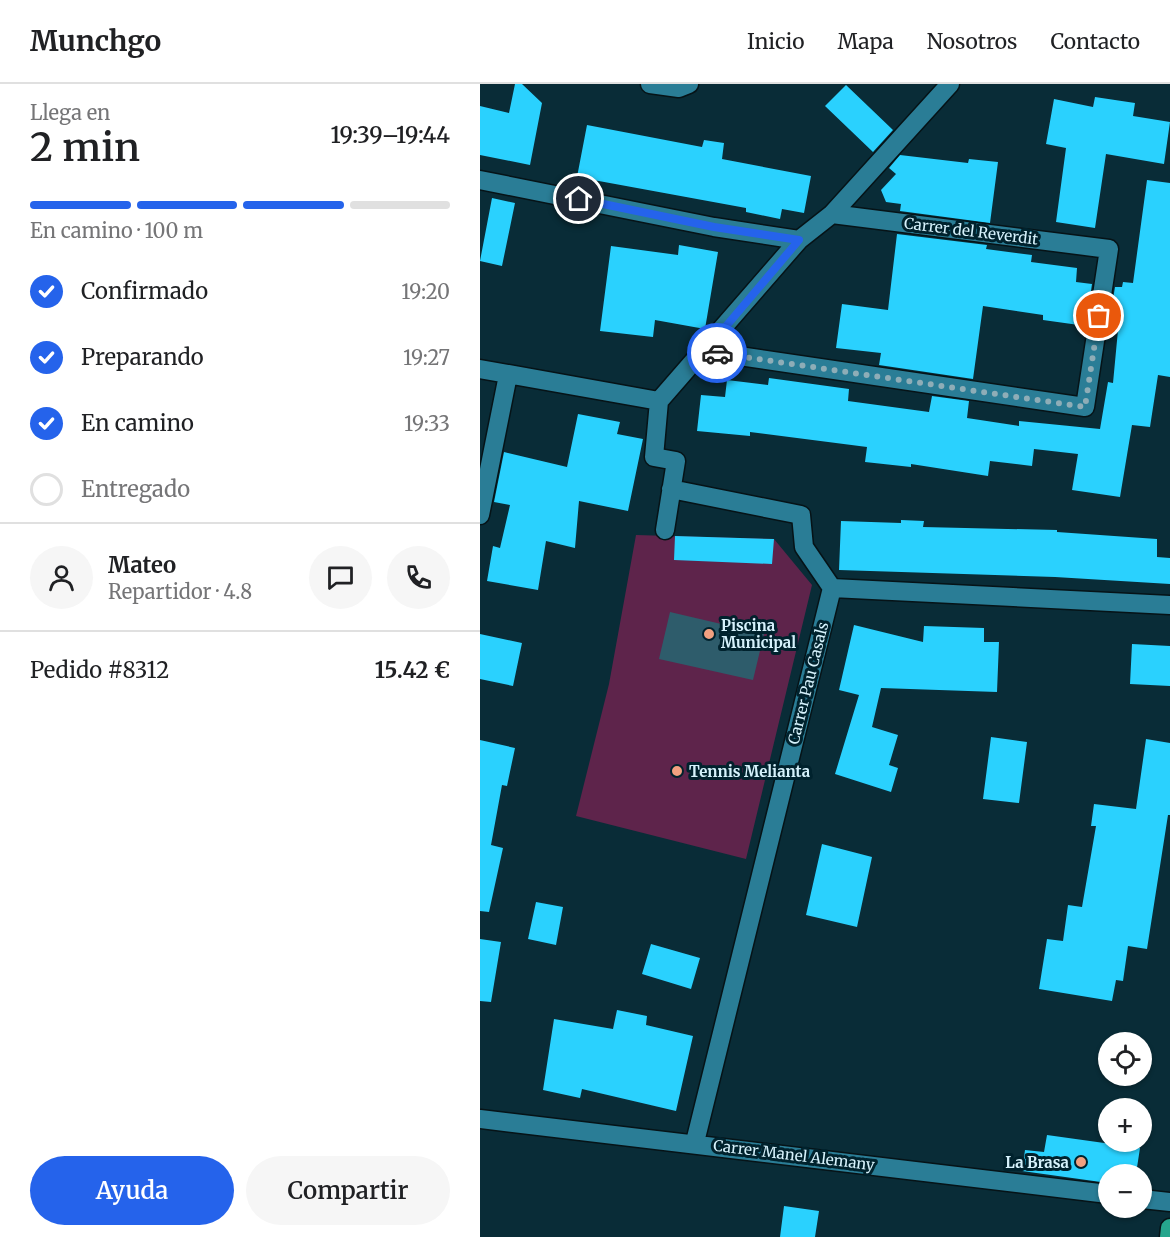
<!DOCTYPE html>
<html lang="es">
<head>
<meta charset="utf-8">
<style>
	body { margin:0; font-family:Merriweather,serif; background:#f6f6f6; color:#202124; height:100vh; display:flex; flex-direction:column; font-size:22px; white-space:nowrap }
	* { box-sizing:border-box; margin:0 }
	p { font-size:20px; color:#757577 }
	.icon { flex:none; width:33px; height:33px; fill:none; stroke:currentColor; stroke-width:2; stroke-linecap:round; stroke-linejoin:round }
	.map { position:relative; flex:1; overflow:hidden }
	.side { display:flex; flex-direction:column; background:#fff; width:480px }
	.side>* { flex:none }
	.fabs { position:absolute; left:618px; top:948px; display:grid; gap:12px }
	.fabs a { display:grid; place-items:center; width:54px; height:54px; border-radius:50%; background:#fff; box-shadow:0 2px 4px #0004; font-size:30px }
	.pin { position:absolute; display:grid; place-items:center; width:51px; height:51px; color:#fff; margin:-26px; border:3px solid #fff; border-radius:50%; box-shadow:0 2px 6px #0007 }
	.courier { position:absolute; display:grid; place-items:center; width:60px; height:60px; margin:-30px; border:4px solid #2563eb; border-radius:50%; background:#fff; color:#222; box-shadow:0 2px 8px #0007 }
	.overview em { font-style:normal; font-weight:600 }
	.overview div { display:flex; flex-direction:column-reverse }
	.overview { display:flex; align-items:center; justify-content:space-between; height:102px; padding:0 30px }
	h1 { font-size:39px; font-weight:600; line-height:45px }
	.bar { display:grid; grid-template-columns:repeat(4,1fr); gap:9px 6px; align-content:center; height:72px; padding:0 30px }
	.bar i { height:8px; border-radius:4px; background:#e0e0e0 }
	.bar .active { background:#2563eb }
	.bar p { grid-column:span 4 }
	.line { display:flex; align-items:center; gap:15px; padding:0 30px; border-top:2px solid #e0e0e0 }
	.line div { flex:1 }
	.round { display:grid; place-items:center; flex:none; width:63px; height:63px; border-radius:32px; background:#f6f6f6 }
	ol { padding:0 30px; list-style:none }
	li { display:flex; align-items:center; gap:18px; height:66px }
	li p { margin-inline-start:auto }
	li .icon { padding:6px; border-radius:50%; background:#2563eb; color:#fff; stroke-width:4 }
	li:last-child { color:#757577 }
	li i { width:33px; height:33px; border:3px solid #e0e0e0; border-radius:50% }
	.action { display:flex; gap:12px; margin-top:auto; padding:12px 30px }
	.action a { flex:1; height:69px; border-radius:36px; background:#2563eb; color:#fff; font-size:24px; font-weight:600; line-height:69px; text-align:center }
	.action a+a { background:#f6f6f6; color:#202124 }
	header { display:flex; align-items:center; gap:36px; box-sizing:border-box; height:84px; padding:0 30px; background:#fff; border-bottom:2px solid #e0e0e0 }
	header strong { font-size:28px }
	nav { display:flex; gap:33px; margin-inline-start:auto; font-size:21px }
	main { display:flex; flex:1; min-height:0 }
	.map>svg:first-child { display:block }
	.green { fill:#5e244b }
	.water { fill:#2e5c6b }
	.building { fill:#2ad1fe }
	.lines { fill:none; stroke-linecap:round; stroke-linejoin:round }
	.minor-casing { stroke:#061317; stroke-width:21 }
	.major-casing { stroke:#061317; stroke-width:21 }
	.minor { stroke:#2a7d96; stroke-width:18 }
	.major { stroke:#26a68d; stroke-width:18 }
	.done { stroke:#8eadb7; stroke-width:6; stroke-dasharray:0 10.8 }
	.route { stroke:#2563eb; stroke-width:8 }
	.poi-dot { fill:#f2a080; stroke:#00222d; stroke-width:2 }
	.labels { text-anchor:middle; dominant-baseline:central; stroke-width:6; stroke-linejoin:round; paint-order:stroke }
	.street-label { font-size:15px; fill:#d6f2fc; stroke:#00222d }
	.poi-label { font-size:15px; font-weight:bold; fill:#d6f2fc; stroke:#00222d; text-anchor:start }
</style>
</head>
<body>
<header>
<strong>Munchgo</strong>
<nav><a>Inicio</a><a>Mapa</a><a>Nosotros</a><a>Contacto</a></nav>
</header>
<main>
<section class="side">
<div class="overview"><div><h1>2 min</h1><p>Llega en</p></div><em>19:39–19:44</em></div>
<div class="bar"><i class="active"></i><i class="active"></i><i class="active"></i><i></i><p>En camino · 100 m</p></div>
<ol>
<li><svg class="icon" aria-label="check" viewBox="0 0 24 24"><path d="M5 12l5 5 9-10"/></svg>Confirmado<p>19:20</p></li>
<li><svg class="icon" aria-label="check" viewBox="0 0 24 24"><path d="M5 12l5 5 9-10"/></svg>Preparando<p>19:27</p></li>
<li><svg class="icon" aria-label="check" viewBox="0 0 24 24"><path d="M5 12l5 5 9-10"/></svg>En camino<p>19:33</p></li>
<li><i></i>Entregado</li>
</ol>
<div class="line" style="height:108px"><a class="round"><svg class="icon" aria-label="person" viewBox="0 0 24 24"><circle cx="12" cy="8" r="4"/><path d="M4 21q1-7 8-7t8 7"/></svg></a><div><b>Mateo</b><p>Repartidor · 4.8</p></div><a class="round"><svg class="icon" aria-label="chat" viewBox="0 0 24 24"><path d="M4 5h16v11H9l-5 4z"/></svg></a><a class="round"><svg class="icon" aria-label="phone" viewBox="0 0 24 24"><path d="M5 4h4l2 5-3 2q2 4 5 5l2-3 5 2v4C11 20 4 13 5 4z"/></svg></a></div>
<div class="line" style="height:78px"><div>Pedido #8312</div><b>15.42 €</b></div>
<div class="action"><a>Ayuda</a><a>Compartir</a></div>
</section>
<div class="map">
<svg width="690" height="1153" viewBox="0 0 690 1153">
	<rect width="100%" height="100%" fill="#092c37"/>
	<!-- green -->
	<path class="green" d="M156,451L294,455L332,501L266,775L96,732L129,600Z"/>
	<!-- water -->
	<path class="water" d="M190,528L284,550L273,596L179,575Z"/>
	<!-- building -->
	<path class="building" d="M35,0H42L62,19L50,81L0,71V22L29,29Z
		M366,1L413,46L393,68L345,22Z
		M615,13L655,19L653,32L690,38L684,80L626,70L615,144L576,138L586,64L566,60L574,15L613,23Z
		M107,41L222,63L224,56L244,59L242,75L331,92L324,129L302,125L300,135L266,128V124L97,93Z
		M420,71L488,79L489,75L518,78L510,139L420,127L421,120L406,118L401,106L416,90L409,84Z
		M667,96L690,99V293L678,291L670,343L652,341L640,413L592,406L598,370L554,365L552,382L510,377L508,392L431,380V383L385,378L387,363L270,348V352L217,347L221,311L245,313L247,296L288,301L289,294L369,305L368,317L449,328L452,312L489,317L487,334L539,342V337L620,345L628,298L633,299L638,246L628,245L635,203H642L643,198L653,199Z
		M12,114L35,119L22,182L0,177Z
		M417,150L507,161L506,165L552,171L551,178L597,184L596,198L612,200L606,242L563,236V231L503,222L493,295L399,281L401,269L356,264L362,220L408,226Z
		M199,161L238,168L225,245L175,236L173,253L120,247L131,162L198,171Z
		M98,330L140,338L137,350L163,355L148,427L99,417L95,464L66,457L58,506L7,497L13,462L20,464L30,421L14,418L24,368L87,383Z
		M421,436L444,437L443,443L577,446V448L677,455V473L690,474V500L575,493L359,486L361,437L421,439Z
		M195,452L294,455L292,480L194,476Z
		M374,541L443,558L444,542L504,544V558H519L517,608L401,604L392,643L418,651L409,681L418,684L411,708L355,690L379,611L359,606Z
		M0,550L42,559L33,602L0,595Z
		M652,560L690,562V602L650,600Z
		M511,653L547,658L539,719L503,715Z
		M666,655L690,659V731H688L667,865L648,862L643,897L636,896L632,917L559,905L567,855L583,857L588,821L602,823L616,742H611L614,720L656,725Z
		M0,656L35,664L27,702L22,701L11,761L23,764L9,828L0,827Z
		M342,760L392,773L377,843L326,831Z
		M56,818L83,823L76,861L48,855Z
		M0,855L21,858L11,918L0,917Z
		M171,860L220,874L211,905L162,890Z
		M137,926L167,932L166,941L213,952L196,1027L102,1005L100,1014L63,1006L74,935L133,945Z
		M567,1051L660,1064L656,1090H628V1099L542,1087L545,1066L564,1068Z
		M304,1122L339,1127L335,1153H300Z"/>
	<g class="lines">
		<!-- minor casing -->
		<g class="minor-casing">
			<path id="minor" d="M170,0L199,4L209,0
				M0,96L234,143L319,156
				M225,267L605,323L629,165L352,130
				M0,285L179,317L319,156L352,130L470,0
				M179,317L174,373L196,377L185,446
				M191,405L321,431L324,463L352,504
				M0,431L28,291
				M0,1035L628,1110
				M215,1058L352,504L690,521
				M662,1115L690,1118"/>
		</g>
		<!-- major casing -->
		<g class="major-casing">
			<path id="major" d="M689,1153L690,1144"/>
		</g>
		<!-- minor -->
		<use href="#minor" class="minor"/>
		<!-- major -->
		<use href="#major" class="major"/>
	</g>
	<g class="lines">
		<!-- done -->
		<path class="done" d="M237,269L605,323L619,232"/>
		<!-- route -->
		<path class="route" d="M99,115L234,143L319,156L225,267L237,269"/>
	</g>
	<!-- markers -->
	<g class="poi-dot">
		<circle cx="229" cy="550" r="6"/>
		<circle cx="197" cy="687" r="6"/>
		<circle cx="601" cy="1078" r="6"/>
	</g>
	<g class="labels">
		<!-- street labels -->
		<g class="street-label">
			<text transform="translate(491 147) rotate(7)">Carrer del Reverdit</text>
			<text transform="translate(328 599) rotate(-76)">Carrer Pau Casals</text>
			<text transform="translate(314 1071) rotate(7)">Carrer Manel Alemany</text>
		</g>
		<!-- poi labels -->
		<g class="poi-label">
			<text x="241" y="541">Piscina<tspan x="241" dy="17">Municipal</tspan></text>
			<text x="209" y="687">Tennis Melianta</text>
			<text x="589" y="1078" text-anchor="end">La Brasa</text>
		</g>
	</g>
</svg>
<div class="fabs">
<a><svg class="icon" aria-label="locate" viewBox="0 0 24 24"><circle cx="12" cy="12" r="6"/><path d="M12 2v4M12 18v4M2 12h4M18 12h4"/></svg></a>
<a>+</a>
<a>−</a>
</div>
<div class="pin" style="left:619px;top:232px;background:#ea580c"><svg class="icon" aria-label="bag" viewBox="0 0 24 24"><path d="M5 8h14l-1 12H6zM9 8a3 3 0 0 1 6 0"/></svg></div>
<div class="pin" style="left:99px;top:115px;background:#1f2937"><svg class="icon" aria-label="home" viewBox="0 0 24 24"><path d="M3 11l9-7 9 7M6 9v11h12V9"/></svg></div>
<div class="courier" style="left:237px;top:269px"><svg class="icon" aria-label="car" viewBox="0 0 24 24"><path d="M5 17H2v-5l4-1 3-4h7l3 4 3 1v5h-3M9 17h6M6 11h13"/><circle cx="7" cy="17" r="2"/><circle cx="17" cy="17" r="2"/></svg></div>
</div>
</main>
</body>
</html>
